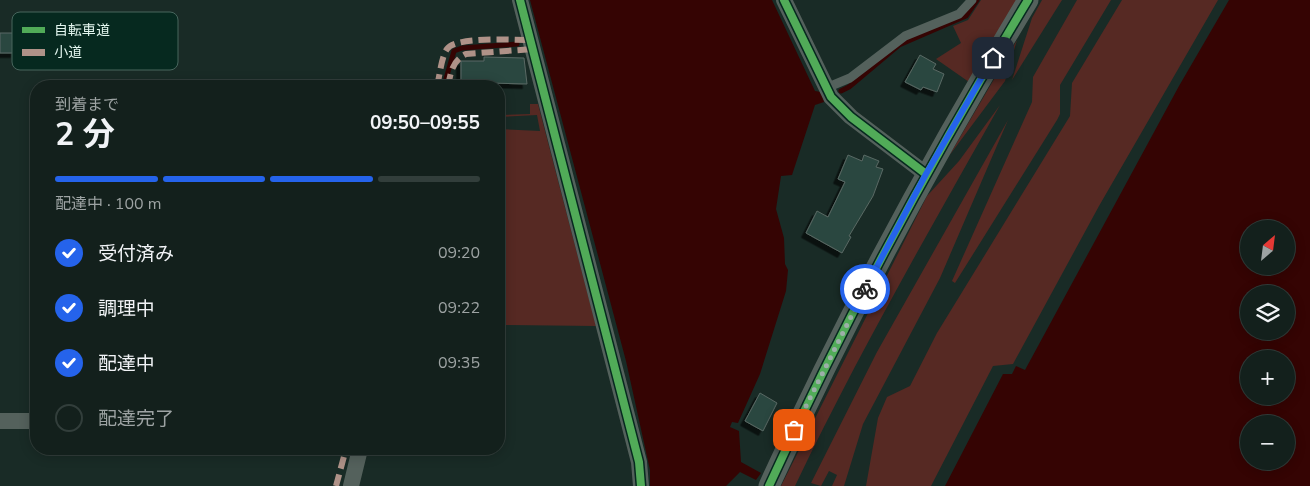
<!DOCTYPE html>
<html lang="ja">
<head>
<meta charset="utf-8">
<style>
	body { margin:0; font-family:"Nunito Sans","Noto Sans JP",sans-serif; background:#1c2825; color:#f1f3f6; height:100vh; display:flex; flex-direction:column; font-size:19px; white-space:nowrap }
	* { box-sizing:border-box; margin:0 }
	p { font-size:16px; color:#9da3a3 }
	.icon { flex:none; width:28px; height:28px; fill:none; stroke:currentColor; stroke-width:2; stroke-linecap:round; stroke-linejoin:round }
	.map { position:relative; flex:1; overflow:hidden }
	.panel { position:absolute; left:30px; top:80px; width:475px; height:375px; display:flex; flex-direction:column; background:#13201c; border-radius:20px; box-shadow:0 2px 12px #0003,0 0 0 1px #323e3b }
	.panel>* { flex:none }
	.needle { width:32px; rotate:28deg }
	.buttons { position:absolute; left:1240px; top:220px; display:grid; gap:10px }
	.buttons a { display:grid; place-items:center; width:55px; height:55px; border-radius:50%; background:#13201c; box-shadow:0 2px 12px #0003,0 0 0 1px #323e3b; font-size:25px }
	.pin { position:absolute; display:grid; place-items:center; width:42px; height:42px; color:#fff; margin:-21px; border-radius:10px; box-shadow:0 2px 8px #0006 }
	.courier { position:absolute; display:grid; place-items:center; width:50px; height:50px; margin:-25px; border:4px solid #2563eb; border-radius:50%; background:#fff; color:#222; box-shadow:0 1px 6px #0007 }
	.summary em { font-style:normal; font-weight:700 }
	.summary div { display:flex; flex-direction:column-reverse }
	.summary { display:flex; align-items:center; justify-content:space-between; height:85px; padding:0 25px }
	h1 { font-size:32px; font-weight:700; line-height:38px }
	.bar { display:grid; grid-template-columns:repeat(4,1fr); gap:8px 5px; align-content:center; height:60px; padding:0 25px }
	.bar i { height:6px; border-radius:4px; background:#323e3b }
	.bar .selected { background:#2563eb }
	.bar p { grid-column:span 4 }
	ol { padding:0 25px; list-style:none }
	li { display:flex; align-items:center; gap:15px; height:55px }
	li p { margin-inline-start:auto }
	li .icon { padding:5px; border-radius:50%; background:#2563eb; color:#fff; stroke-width:4 }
	li:last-child { color:#9da3a3 }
	li i { width:28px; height:28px; border:2px solid #323e3b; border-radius:50% }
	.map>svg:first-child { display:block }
	.green { fill:#562923; fill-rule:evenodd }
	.water { fill:#350403; fill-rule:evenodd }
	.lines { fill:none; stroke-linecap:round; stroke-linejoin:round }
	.stream { stroke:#350403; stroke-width:5 }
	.building { fill:#2c4740; stroke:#596964; filter:url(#shadow) }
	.service { stroke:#54615c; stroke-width:9 }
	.minor { stroke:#54615c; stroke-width:16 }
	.tertiary { stroke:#54615c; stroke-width:21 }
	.quiet { stroke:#af9288; stroke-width:6; stroke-dasharray:12 6; stroke-linecap:butt }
	.cycleway-casing { stroke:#06291f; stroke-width:11 }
	.cycleway { stroke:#51ab58; stroke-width:8 }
	.done { stroke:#9cafa9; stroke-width:5; stroke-dasharray:0 9 }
	.route { stroke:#2563eb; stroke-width:6 }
	.key { fill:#06291f; stroke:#48665d; stroke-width:1 }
	.key-label { font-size:14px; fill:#e3f6ef }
</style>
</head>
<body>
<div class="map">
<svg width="1310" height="486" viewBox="0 0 1310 486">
	<defs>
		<filter id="shadow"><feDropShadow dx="-4.5" dy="4.5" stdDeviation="0" flood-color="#0009"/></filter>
	</defs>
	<rect width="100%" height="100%" fill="#192b26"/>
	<!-- green -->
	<path class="green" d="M981,0H1017L969,82L936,59L961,43L953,26L968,20Z
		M1042,0H1062L1012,80L1032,18Z
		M1077,0H1111L1060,85V114L1057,120L955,283L952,281L1032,102L1033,77Z
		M1122,0H1218L1099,206L1013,364L993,366L931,486H866L878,418L887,397L910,386L937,333L1070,116L1072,83Z
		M1017,40L1005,81L949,156Z
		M530,104H538L596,326L499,325V115L530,114ZM537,115L540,131L500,129V117Z
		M1000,105C929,231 857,356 795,486H781L927,196L959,161Z
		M1008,120L940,278L863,424L844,486H832L837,475L829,471L821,486L811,483L877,352Z"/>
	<!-- water -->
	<path class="water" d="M530,0H772L815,91L821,92L824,102L815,105L792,175L781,176L776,209L784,238L785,264L788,270L786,291L760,374L738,423L732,422L730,427L739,431L741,462L761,473L756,480L740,472L726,486H650V470L626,361Z
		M1229,0H1310V486H945L1003,374H1012L1016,366L1025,370L1179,86ZM1249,229H1286V266H1249ZM1249,294H1286V331H1249ZM1249,359H1286V396H1249ZM1249,424H1286V461H1249Z"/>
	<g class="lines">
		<!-- stream -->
		<path class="stream" d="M444,86L454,51L462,48L517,44
			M841,91L849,87L899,45L966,16L977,0"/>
	</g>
	<!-- building -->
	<path class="building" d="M0,33H15V53H0Z
		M920,55L936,64L933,69L944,74L937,92L923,87L921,90L905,82Z
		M484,57L524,58L527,84L489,83V86H461V61H484Z
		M848,155L862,161L864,155L879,161L876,167L883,169L873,196L849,236L851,237L842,253L806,233L817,211L828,217L845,182L838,179Z
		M760,393L777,403L763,431L745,421Z"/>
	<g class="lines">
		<!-- service -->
		<path class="service" d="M826,88L850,78L905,36L959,14L972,0"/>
		<!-- minor -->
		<path class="minor" d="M520,0L639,462L641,486
			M784,0L831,97L851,117L926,174
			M0,421H36
			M351,486L360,449"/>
		<!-- tertiary -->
		<path class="tertiary" d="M769,486C845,319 933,157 1028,0"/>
		<!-- quiet -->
		<path class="quiet" d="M437,86C440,75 441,58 447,49C456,36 514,40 531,40
			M448,86C451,72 452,61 466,54L533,49
			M336,486L346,449"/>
		<!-- cycleway casing -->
		<g class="cycleway-casing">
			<path id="cycleway" d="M520,0L639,462L641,486
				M784,0L831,97L851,117L926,174
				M769,486C845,319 933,157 1028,0"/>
		</g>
		<!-- cycleway -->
		<use href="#cycleway" class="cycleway"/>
	</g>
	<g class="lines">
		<!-- done -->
		<path class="done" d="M794,430L865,289"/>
		<!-- route -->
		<path class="route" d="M865,289L926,174L993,58"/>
	</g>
	<!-- legend -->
	<rect x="12" y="12" width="166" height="58" rx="8" class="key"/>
	<rect x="22" y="27" width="23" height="6" fill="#51ab58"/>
	<rect x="22" y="49" width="23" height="7" fill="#af9288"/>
	<g class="key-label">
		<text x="54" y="35">自転車道</text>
		<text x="54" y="57">小道</text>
	</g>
</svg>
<div class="buttons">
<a><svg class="needle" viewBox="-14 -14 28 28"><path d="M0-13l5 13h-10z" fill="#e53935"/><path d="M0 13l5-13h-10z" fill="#9da3a3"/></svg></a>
<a><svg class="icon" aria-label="layers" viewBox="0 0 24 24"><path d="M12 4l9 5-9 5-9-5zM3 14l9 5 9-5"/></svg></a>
<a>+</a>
<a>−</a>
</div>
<div class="pin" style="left:794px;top:430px;background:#ea580c"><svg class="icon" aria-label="bag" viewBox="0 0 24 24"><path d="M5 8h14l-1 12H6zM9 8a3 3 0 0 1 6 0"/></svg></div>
<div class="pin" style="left:993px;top:58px;background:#1f2937"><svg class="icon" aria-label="home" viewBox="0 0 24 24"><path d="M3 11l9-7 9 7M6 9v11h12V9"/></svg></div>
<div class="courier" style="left:865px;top:289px"><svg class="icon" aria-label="bike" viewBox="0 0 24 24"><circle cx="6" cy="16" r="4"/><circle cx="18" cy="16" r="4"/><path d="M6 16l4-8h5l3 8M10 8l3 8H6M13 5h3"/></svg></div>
<section class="panel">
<div class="summary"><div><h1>2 分</h1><p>到着まで</p></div><em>09:50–09:55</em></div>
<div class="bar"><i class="selected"></i><i class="selected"></i><i class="selected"></i><i></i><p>配達中 · 100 m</p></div>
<ol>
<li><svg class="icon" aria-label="check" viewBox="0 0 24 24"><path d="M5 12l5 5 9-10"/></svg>受付済み<p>09:20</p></li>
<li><svg class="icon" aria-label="check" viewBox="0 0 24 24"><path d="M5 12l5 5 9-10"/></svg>調理中<p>09:22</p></li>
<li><svg class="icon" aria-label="check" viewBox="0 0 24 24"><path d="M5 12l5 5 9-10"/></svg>配達中<p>09:35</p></li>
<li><i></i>配達完了</li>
</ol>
</section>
</div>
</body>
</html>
